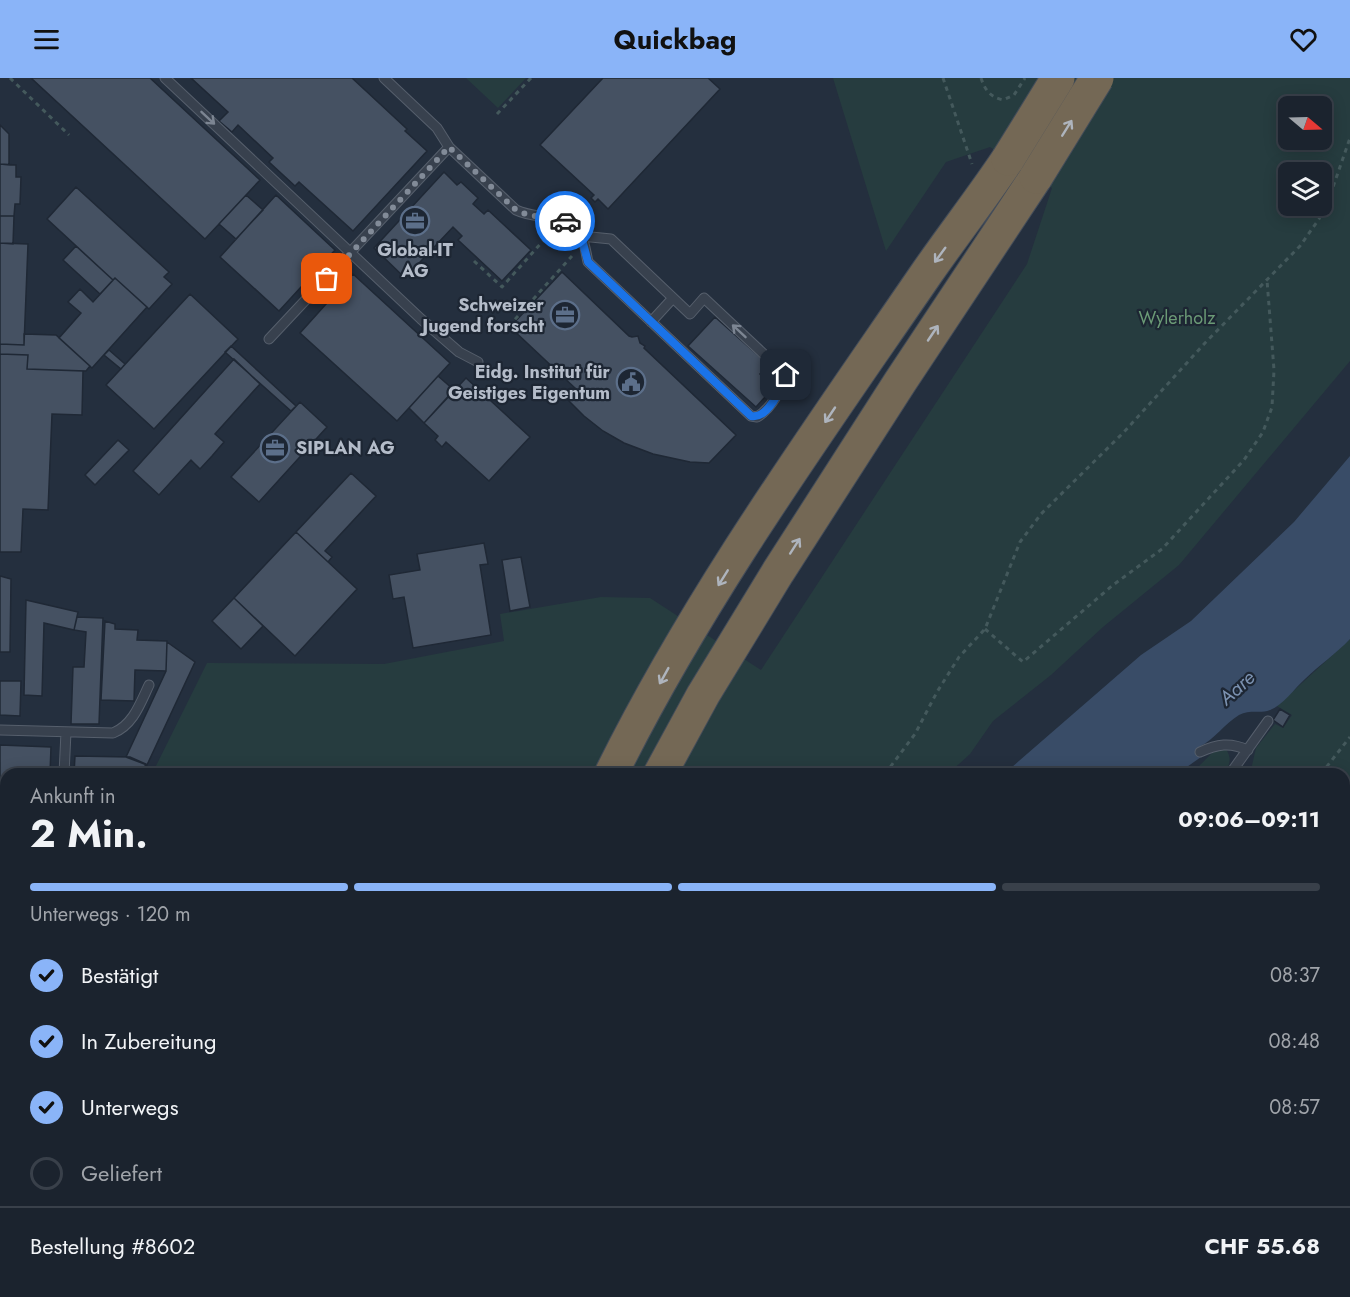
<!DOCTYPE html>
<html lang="de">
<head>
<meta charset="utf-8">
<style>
	body { margin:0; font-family:Jost,sans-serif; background:#242b36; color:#f1f3f6; height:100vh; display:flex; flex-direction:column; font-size:22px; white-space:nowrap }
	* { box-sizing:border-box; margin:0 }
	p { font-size:20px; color:#a0a4aa }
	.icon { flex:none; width:33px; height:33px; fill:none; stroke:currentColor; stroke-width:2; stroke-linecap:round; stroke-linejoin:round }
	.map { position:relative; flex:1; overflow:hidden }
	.side { position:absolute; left:0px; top:690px; width:1350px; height:530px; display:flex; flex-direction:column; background:#1b232e; border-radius:18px 18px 0 0; box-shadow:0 3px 15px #0003,0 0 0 2px #39404a }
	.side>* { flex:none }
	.needle { width:39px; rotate:109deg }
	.tools { position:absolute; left:1278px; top:18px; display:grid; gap:12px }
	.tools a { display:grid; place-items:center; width:54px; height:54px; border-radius:9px; background:#1b232e; box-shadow:0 3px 15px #0003,0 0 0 2px #39404a; font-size:30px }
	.pin { position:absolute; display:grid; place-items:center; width:51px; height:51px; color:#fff; margin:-26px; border-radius:12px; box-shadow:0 3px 9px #0006 }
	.courier { position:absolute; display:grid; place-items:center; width:60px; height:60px; margin:-30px; border:4px solid #1a73e8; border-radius:50%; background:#fff; color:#222; box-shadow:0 2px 8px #0007 }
	.overview em { font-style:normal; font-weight:700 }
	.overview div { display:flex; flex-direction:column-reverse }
	.overview { display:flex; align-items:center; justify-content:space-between; height:102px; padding:0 30px }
	h1 { font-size:39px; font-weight:700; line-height:45px }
	.bar { display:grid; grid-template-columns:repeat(4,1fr); gap:9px 6px; align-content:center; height:72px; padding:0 30px }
	.bar i { height:8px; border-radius:4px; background:#39404a }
	.bar .current { background:#8ab4f8 }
	.bar p { grid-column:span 4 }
	.line { display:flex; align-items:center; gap:15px; padding:0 30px; border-top:2px solid #39404a }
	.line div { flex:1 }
	ol { padding:0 30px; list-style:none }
	li { display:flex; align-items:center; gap:18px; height:66px }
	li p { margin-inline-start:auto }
	li .icon { padding:6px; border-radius:50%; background:#8ab4f8; color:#111; stroke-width:4 }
	li:last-child { color:#a0a4aa }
	li i { width:33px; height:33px; border:3px solid #39404a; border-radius:50% }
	header { display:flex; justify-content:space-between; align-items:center; height:78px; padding:0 30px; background:#8ab4f8; color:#111; font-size:27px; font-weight:700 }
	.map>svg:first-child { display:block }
	.green { fill:#263c3f; fill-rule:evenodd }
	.water { fill:#394c67 }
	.building { fill:#455162; stroke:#1f2835; stroke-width:1.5 }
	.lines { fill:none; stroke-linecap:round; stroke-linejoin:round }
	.lane-casing { stroke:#565f6c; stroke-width:11 }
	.street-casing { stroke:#565f6c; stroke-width:20 }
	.secondary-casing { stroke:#565f6c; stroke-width:28 }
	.highway-casing { stroke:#434c59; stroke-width:35 }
	.path { stroke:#44595c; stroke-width:3; stroke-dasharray:4.5 4.5; stroke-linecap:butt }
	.lane { stroke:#38414e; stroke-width:9 }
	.street { stroke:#38414e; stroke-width:18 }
	.secondary { stroke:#465061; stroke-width:26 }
	.highway { stroke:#746855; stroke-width:33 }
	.highway-bridge-casing { stroke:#434c59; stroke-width:35; stroke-linecap:butt }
	.highway-bridge { stroke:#746855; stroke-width:33 }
	.oneway { stroke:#7c8592 }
	.oneway2 { stroke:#aeb4bd }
	.done { stroke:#828b98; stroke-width:6; stroke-dasharray:0 10.8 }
	.route { stroke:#1a73e8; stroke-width:8 }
	.labels { text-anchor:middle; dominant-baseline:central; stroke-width:4.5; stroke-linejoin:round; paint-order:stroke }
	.poi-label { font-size:18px; font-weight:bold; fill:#b4bcc9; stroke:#1d2633; text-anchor:end }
	.park-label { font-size:18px; fill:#6b9a76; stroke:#1d2633 }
	.water-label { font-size:20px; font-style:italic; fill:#7c92b1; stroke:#1d2633 }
</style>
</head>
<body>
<header><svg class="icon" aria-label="menu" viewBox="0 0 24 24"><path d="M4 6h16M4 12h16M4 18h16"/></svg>Quickbag<svg class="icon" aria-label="heart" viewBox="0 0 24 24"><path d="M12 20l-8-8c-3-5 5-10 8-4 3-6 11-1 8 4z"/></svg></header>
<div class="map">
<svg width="1350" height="1219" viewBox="0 0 1350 1219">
	<rect width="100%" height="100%" fill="#242f3e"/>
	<!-- green -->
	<path class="green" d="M466,0H526L498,30Z
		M833,0H1350V283L1179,487L1103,549L1051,597L993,643L970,676L948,696H152L207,585L384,586L504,563L500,536L601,519L650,520L761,592L1027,186L1052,110L990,69L946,84L886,173ZM1288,28H1322V62H1288ZM1288,94H1322V128H1288Z
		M1350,561V1219H804L805,1214H1344V696H1250L1256,670L1275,646L1283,650L1292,637L1277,628Z
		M1226,671C1232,681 1230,686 1224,696H1191L1214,673Z
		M31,1214H111L117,1219H31Z
		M256,1214H403L402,1219H378L376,1215L366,1219H262Z
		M517,1214H683L682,1219H516Z"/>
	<!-- water -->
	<path class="water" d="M1350,378V561C1336,576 1319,587 1305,601C1294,611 1283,627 1270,632C1261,636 1250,631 1239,637C1224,646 1215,661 1199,669L1201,679L1177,696H1004L1141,577L1191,543L1294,444Z
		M683,1214H805L804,1219H682Z"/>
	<!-- building -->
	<path class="building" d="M31,0H150L260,102L205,161Z
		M191,0H352L407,51L405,53L427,73L353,153L299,104L295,108L269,84L273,80L238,47L232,54L219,43L228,34Z
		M603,0H708L720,11L608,131L598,121L595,124L591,120L594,117L540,67Z
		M0,47L9,56V87L0,86Z
		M0,86L16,87V99H21L20,126H15L14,138H0Z
		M444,94L457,107L461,104L478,120L473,126L484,136L488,132L531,172L502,203L458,162L462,158L453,149L405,200L374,170Z
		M76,109L169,194L164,199L172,206L149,231L115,200L113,202L47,141Z
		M246,117L263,132L236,161L219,146Z
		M276,117L335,172L279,233L220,179Z
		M0,138H14L13,166L0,165Z
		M0,165L28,166L24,267L0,266Z
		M76,168L113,202L100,216L63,182Z
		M562,194L629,258L632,259L638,258L640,265L645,268L644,270L736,357L709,385L690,384L653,376L624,365L603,353L584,338L567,321L576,311L510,249Z
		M353,196L450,285L397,343L300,255Z
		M115,200L147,229L92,290L59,260L81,235L68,224L80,211L93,224Z
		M190,216L238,261L154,351L106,307Z
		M715,239L769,287L760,296L774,309L756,329L688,268Z
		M24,256L56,257L90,288L86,293L27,291L28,277L0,276V266L24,267Z
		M231,268L296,328L291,333L225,274Z
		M109,272L125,286L121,291L104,277Z
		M0,276L28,277L27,291L83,293L82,337L52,336L48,432L23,431L21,474H0Z
		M234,281L260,306L215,356L224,364L212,378L200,391L191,382L159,417L133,393Z
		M438,298L454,312L424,345L409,330Z
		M466,300L530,359L489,403L446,364L442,369L435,362L438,358L424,345Z
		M300,324L327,349L259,424L231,399Z
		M118,362L129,372L95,407L85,397Z
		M351,395L376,418L325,473L332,479L328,484L296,454Z
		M296,454L357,511L295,578L234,520Z
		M484,465L488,486L480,487L491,557L413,570L404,519L393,521L389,497L420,492L417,476Z
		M521,479L530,529L510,533L502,482Z
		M0,498L11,501L10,574H0Z
		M234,520L263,548L241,571L212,543Z
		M26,522L78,534L74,552L44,545L42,618L24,617Z
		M77,539L103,540L99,646H71L73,589H84L86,554L74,552Z
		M105,543L115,546V551L138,552L137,562L167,563L166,593L135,592L134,623L101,622Z
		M167,564L195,584L147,687L126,679L166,593Z
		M0,603H21L20,638L0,637Z
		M1280,631L1290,637L1283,649L1273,642Z
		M0,667L51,669L50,696H6V732H0Z
		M75,678L130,679L146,686L141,696H74Z
		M0,887H4V936H0Z
		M0,945L6,951V973L0,967Z
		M975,1214H977L990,1219H973Z
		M1009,1214H1052L1050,1219L1045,1217L1044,1219H1007Z
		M1082,1214H1093L1092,1219H1080Z"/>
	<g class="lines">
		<!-- lane casing -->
		<g class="lane-casing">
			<path id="lane" d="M165,0L421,241L459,274L478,284
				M384,0L437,50L449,69
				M651,244L673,220
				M269,261L449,69L516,132C539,143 563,133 580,157C585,163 586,176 588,184L751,338L757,339C771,331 781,312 786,297L704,220L690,236L611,161L581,158
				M0,652L113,655C133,647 140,626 149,607
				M1200,674C1217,666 1230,664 1248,672
				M64,696L66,654
				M1230,696L1268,643
				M369,1214L371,1219
				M931,1219L932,1214
				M1000,1219L1002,1214"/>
		</g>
		<!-- street casing -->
		<g class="street-casing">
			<path id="street" d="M1344,1041L1350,1033
				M1155,1219L1157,1214"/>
		</g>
		<!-- secondary casing -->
		<g class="secondary-casing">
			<path id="secondary" d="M0,990L6,995
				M235,1214L241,1219"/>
		</g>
		<!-- highway casing -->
		<g class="highway-casing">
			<path id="highway" d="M611,696C698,520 815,358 926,196C953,157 982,120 1008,81
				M660,696L703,617L778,494L900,304L1036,99
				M433,1219L434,1214
				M477,1219L478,1214"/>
		</g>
		<!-- path -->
		<path class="path" d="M10,0L69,57
			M943,0L972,86
			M981,0C985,12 990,19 1003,22L1014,17L1025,0
			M497,36L531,0
			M474,183L502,209L551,154
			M509,248L572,178
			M985,551L1023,584L1113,507L1162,471L1244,382L1263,354L1272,329L1274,292L1267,202
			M885,696L915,656L937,614L959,579L985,551L1020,464L1041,436L1124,354L1205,265L1300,168L1319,141L1332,112L1350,60
			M1321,696L1350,659
			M1344,753L1350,754
			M0,1093L6,1092
			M516,1219L517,1214
			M653,1219V1214
			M1097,1219L1098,1214"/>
		<!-- lane -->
		<use href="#lane" class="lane"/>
		<!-- street -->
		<use href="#street" class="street"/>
		<!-- secondary -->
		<use href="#secondary" class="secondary"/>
		<!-- highway -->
		<use href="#highway" class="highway"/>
		<!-- highway-bridge casing -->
		<g class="highway-bridge-casing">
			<path id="highway-bridge" d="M1008,81L1058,0
				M1036,99L1097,0"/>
		</g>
		<!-- highway-bridge -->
		<use href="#highway-bridge" class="highway-bridge"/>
	</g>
	<!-- one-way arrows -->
	<defs><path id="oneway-shaft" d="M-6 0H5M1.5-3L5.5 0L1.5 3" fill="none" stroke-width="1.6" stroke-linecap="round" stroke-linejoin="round" transform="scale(1.5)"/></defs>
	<g class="oneway">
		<use href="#oneway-shaft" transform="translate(208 40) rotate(43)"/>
		<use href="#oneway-shaft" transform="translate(739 253) rotate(-137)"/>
	</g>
	<g class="oneway2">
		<use href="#oneway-shaft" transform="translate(1067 50) rotate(-58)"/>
		<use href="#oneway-shaft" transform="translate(940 177) rotate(126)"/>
		<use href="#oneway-shaft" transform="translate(933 255) rotate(-56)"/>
		<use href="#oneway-shaft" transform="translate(830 337) rotate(124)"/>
		<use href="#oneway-shaft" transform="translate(795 468) rotate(-57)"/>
		<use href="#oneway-shaft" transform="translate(723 500) rotate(122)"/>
		<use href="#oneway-shaft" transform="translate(664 598) rotate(119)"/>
	</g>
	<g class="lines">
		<!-- done -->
		<path class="done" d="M327,201L449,69L516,132L528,137L565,143"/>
		<!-- route -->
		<path class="route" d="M565,143L581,158L588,184L751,338C767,342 782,310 786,297"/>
	</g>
	<!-- icons -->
	<defs>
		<g id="office-ring" transform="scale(1.5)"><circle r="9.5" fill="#1d2633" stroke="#5c6f8a" stroke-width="1.5"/><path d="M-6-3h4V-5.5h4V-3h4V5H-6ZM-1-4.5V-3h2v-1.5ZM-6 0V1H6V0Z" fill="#5c6f8a"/></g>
		<g id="civic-ring" transform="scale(1.5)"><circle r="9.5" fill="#1d2633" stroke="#5c6f8a" stroke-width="1.5"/><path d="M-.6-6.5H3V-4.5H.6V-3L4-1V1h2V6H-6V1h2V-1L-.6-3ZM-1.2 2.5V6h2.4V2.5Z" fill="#5c6f8a"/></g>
	</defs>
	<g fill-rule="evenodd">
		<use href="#office-ring" x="415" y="143"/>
		<use href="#office-ring" x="565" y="237"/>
		<use href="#civic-ring" x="631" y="304"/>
		<use href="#office-ring" x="275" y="370"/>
	</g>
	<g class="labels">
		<!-- poi labels -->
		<g class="poi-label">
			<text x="415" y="172" text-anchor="middle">Global-IT<tspan x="415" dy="21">AG</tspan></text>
			<text x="544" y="227">Schweizer<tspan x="544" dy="21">Jugend forscht</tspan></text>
			<text x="610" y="294">Eidg. Institut für<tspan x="610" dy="21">Geistiges Eigentum</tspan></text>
			<text x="296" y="370" text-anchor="start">SIPLAN AG</text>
		</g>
		<!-- park labels -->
		<g class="park-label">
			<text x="1177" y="240">Wylerholz</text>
		</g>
		<!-- water labels -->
		<g class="water-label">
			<text transform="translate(1237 610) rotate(-42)">Aare</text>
		</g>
	</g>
</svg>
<div class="tools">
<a><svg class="needle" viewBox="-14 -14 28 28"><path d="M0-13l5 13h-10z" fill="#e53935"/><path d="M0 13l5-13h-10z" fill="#a0a4aa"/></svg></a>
<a><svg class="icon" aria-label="layers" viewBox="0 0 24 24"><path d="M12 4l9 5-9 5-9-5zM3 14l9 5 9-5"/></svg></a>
</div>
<div class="pin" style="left:327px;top:201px;background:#ea580c"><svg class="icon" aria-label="bag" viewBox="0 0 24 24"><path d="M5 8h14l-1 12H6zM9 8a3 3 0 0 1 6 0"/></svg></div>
<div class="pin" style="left:786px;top:297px;background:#1f2937"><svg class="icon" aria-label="home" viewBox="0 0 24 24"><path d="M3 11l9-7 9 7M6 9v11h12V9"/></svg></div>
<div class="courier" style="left:565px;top:143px"><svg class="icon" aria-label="car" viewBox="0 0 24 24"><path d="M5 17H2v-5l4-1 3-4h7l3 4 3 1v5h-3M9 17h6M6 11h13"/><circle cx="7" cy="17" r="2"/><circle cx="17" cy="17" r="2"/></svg></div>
<section class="side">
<div class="overview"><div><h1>2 Min.</h1><p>Ankunft in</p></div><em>09:06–09:11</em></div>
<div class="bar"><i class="current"></i><i class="current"></i><i class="current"></i><i></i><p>Unterwegs · 120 m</p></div>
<ol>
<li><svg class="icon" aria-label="check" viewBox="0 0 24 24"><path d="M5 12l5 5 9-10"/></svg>Bestätigt<p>08:37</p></li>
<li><svg class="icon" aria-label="check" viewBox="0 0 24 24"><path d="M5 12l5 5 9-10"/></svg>In Zubereitung<p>08:48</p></li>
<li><svg class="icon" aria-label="check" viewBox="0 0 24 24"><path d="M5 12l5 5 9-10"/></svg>Unterwegs<p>08:57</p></li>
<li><i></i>Geliefert</li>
</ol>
<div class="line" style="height:78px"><div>Bestellung #8602</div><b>CHF 55.68</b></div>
</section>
</div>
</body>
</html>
